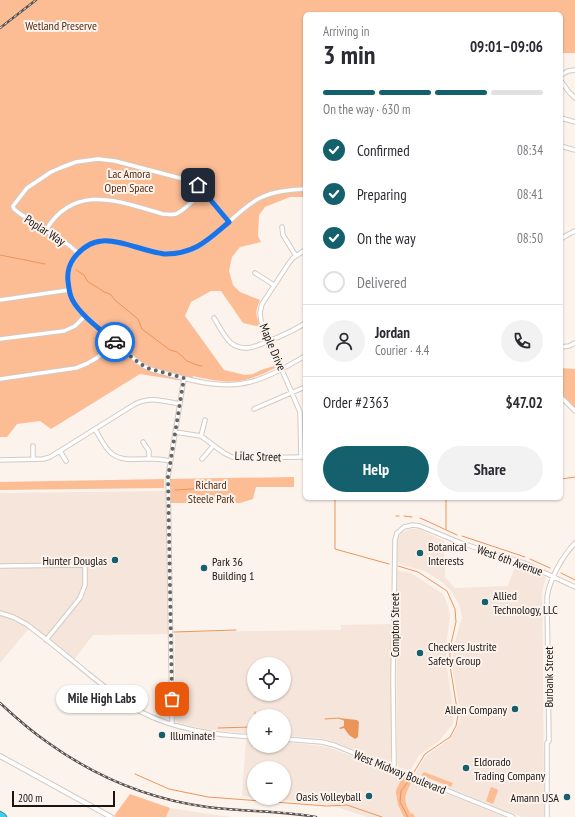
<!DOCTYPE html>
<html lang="en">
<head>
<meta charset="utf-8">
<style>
	body { margin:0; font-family:"PT Sans Narrow",sans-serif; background:#f2f2f3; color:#2b2b33; height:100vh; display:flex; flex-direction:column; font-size:15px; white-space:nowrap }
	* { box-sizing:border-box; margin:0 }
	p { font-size:13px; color:#7c7c81 }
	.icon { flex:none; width:22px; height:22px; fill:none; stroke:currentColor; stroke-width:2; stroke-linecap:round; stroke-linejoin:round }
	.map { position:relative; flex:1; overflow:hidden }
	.panel { position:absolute; left:303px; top:12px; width:260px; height:488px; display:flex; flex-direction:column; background:#fff; border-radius:6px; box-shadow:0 1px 3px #0004 }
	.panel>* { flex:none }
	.buttons { position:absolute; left:247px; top:657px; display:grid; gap:8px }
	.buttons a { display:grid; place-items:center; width:44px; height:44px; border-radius:50%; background:#fff; box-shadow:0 1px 3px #0004; font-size:20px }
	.scale { position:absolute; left:12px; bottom:10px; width:103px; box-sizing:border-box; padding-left:4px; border:2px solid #181513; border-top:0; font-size:11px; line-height:14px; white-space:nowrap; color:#181513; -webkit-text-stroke:3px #fdf3ed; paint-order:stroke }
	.pin { position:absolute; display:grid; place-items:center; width:34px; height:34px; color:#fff; margin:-17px; border-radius:8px; box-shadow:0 2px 6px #0006 }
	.courier { position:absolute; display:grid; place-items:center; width:40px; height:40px; margin:-20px; border:3px solid #1a73e8; border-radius:50%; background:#fff; color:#222; box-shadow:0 1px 5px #0007 }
	.bubble { position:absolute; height:28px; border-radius:14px; background:#fff; box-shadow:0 1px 3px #0004; font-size:13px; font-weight:800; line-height:28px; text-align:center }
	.overview em { font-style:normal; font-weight:800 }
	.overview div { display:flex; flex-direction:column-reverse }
	.overview { display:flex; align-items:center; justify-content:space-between; height:68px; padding:0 20px }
	h1 { font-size:26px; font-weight:800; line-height:30px }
	.bar { display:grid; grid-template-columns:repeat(4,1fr); gap:6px 4px; align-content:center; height:48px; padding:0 20px }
	.bar i { height:5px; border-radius:3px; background:#e1e1e2 }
	.bar .active { background:#15606d }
	.bar p { grid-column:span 4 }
	.line { display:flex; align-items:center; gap:10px; padding:0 20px; border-top:1px solid #e1e1e2 }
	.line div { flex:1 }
	.round { display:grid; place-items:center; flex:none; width:42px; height:42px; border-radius:21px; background:#f2f2f3 }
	ol { padding:0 20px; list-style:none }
	li { display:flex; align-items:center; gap:12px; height:44px }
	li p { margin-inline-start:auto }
	li .icon { padding:4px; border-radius:50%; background:#15606d; color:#fff; stroke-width:4 }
	li:last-child { color:#7c7c81 }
	li i { width:22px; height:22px; border:2px solid #e1e1e2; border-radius:50% }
	.primary-button { display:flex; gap:8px; margin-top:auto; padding:8px 20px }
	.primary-button a { flex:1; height:46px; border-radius:24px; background:#15606d; color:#fff; font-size:16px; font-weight:800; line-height:46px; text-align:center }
	.primary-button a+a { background:#f2f2f3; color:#2b2b33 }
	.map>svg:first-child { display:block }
	.built { fill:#f5e5da; fill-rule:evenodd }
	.green { fill:#fcbc94 }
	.water { fill:#eb955a }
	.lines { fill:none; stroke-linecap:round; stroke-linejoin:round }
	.stream { stroke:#eb955a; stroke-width:1 }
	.minor-casing { stroke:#d3cac4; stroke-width:5.5 }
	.tertiary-casing { stroke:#d3cac4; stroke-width:6 }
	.motorway-casing { stroke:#338d9d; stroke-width:8 }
	.minor { stroke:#fff; stroke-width:3.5 }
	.tertiary { stroke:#fff; stroke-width:4 }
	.motorway { stroke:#42cee8; stroke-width:6 }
	.rail-casing { stroke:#57524f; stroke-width:2.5 }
	.rail { stroke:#fdf3ed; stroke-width:1; stroke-dasharray:3; stroke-linecap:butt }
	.done { stroke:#68635f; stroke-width:4; stroke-dasharray:0 7.2 }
	.route { stroke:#1a73e8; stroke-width:5 }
	.poi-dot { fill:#15606d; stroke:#fdf3ed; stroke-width:1.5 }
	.labels { text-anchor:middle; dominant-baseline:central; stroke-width:4; stroke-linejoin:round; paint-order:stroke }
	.park-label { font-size:12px; fill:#502d15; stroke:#fdf3ed }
	.street-label { font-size:12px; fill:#181513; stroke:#fdf3ed }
	.poi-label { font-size:12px; fill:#181513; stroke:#fdf3ed; text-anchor:start }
</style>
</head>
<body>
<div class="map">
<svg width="575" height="817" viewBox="0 0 575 817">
	<rect width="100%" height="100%" fill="#fdf3ed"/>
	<!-- built -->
	<path class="built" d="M168,491L171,634L93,635L73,661L30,627L0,663V493Z
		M410,529H419L444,541L445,577L455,588L508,586L516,564L546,577L542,592L543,655L544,817H522L415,774L425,757L427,755L447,741L454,733L460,721L459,706L452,666L453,649L462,617L459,604L451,591L442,582L425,571L396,563V540L401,533Z
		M396,570L411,573L443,594L448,606L450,616L446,646V661L454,714L453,724L438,742L419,755L410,771L399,767L397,764Z
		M391,624V758L390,762L389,763L329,740L318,738L284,736V716H254V734L205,729L182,724L177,722L175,720V632L341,630V625ZM254,664H284V694H254Z
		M246,740H254V746H284V742L314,745L328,747L403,776L396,793L398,805L404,817H367L327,804L260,798H284V768H254V798L242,796Z
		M413,780L455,797L505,817H415L413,813L411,814L408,808L406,799V792Z
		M170,808L216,815L233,817H166Z"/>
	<!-- green -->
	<path class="green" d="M0,0H575V53H561V14H305V197H290L265,207L259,215L258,236L261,242L240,247L232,257L229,271L233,285L240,292L260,300C255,313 255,314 261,327L243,323L221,291H211L191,302L185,316L224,370L245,375L253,374L261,370L277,365V367C265,373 252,379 239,381C224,383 207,379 193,376L191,382L140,374L51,429L40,421L17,424L7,437H0Z
		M561,368L575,369V411L561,397Z
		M294,477V487H256L253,499L240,503H168V479Z
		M164,479V488L0,490V482Z
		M424,772L453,783L451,787L421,775Z
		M403,776L408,778L409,780H413C405,793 402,800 411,814L413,813L415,817H404L398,805L396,793V790Z
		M491,787L497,789L498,791L493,804L486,801Z
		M130,794L170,808L166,817H116L114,816Z"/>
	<!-- water -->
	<path class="water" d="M339,718L357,720L359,722L358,737L355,739L349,735L344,728L340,729L339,728L344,726V721L343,720L339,719Z"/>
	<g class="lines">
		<!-- stream -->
		<path class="stream" d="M0,255L45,264
			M76,270L84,275L88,282L97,287L104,292L110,294L116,301L138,319L142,329L170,350L177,352L183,357L187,361L197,365L202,366
			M561,479L575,477
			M175,490L225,487
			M335,498V549L389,564
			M396,516H399
			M404,516L412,517
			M420,518L427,521L457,535
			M446,529V498
			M462,536L525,557
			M530,559L550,568
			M398,566L418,572L447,591L455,609L456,622L450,648V666L458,715L456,726L450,737L425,754L414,772
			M561,573L575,580
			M174,632L236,630
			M255,716V712
			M325,719L339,718
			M218,728L252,727L254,725
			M135,774L169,789L208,797L327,806L347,805L382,817
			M408,817L400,802L401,791L409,780"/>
		<!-- minor casing -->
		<g class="minor-casing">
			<path id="minor" d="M561,75L568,71L575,70
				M561,81L569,92L575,98
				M561,118L575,122
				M561,146L575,150
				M305,189C290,190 274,191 260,198C232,212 212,248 180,253C155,257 132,243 107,241C93,241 82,247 74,259C65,272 67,292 75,305C80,313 88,319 95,325C107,336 120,347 132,357C137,362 143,366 150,369C156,371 162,372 168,374C193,381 223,389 250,382C269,377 288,366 305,356
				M282,227L283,235L296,256
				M46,230C75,182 120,202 163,214C167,214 172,215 176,214C185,210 196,198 203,191
				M561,239L567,235L575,231
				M78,253L70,246L19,213L14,209L13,206L27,188L51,172L60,168L76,162L98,159L115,161L191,181L200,187L229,222
				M255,273L274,285
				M0,300L69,290
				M214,318C219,326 224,337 231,343C235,346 241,348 246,348C256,348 296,330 305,323
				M0,339L64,331L75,326L85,316
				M561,347L569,346L575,343
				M0,379L76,368C92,363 103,355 115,342
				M561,397L575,411
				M254,409L305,387
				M95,429C100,437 104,447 111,453C123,463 140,458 154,459C160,459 165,460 170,461
				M175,432L201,436L224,453L232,457L240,458L305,457
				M201,436L205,420
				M143,442L149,451V459
				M33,446V459
				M60,451L66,461
				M301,457L300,412L261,321L260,313L262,304L289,263L293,258L305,250
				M202,459L213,446
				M0,460L43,459L50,457L135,404C151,396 163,401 180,404
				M0,566L85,565V585L80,598L46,640
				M0,613L13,617L26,624C48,640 69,658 90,675C106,688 122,701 139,711C176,730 214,735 254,737
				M172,724L168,477L184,378
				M284,739L322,742L334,745L513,817
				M393,768L394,765L393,678L395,540L397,533L404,527L413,525L420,526L461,543L524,563L575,587
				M547,817V743L549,741L547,597C550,578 562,557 575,543"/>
		</g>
		<!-- tertiary casing -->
		<g class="tertiary-casing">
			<path id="tertiary" d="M0,756L111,817"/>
		</g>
		<!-- motorway casing -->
		<g class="motorway-casing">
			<path id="motorway" d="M0,815L3,817"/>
		</g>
		<!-- minor -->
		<use href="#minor" class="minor"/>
		<!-- tertiary -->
		<use href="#tertiary" class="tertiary"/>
		<!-- motorway -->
		<use href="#motorway" class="motorway"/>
		<!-- rail casing -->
		<g class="rail-casing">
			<path id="rail" d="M0,28L36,0
				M0,703C15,717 31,731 47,742C94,776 149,799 207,807C243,812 280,810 316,817"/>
		</g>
		<!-- rail -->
		<use href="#rail" class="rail"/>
	</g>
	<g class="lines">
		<!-- done -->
		<path class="done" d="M115,342C126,352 136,363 150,369L184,378L168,477L172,699"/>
		<!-- route -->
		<path class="route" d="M115,342C102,331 79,314 72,299C69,293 69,288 68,281C67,273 69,265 74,258C81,249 90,242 102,241C120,239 145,252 165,254C195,254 208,240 229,222L198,185"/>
	</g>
	<!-- markers -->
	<g class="poi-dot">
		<circle cx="420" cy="553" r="4"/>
		<circle cx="115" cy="560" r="4"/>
		<circle cx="204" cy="568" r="4"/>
		<circle cx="485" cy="602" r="4"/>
		<circle cx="420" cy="653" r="4"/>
		<circle cx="515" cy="709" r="4"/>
		<circle cx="162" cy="735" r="4"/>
		<circle cx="466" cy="768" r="4"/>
		<circle cx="369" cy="796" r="4"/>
		<circle cx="567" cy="797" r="4"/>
	</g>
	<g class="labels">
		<!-- park labels -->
		<g class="park-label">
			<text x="61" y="25">Wetland Preserve</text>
			<text x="129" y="173">Lac Amora<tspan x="129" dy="14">Open Space</tspan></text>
			<text x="211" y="484">Richard<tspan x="211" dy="14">Steele Park</tspan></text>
		</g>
		<!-- street labels -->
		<g class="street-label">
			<text transform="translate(45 230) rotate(33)">Poplar Way</text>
			<text transform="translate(273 347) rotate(67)">Maple Drive</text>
			<text transform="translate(258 456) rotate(2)">Lilac Street</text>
			<text transform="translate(510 560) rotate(20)">West 6th Avenue</text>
			<text transform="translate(394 625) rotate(-90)">Compton Street</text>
			<text transform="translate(548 677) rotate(-90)">Burbank Street</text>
			<text transform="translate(400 772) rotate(22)">West Midway Boulevard</text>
		</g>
		<!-- poi labels -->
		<g class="poi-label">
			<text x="428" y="546">Botanical<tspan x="428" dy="14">Interests</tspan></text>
			<text x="107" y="560" text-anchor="end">Hunter Douglas</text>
			<text x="212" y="561">Park 36<tspan x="212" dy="14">Building 1</tspan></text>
			<text x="493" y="595">Allied<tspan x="493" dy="14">Technology, LLC</tspan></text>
			<text x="428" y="646">Checkers Justrite<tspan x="428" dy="14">Safety Group</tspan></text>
			<text x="507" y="709" text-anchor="end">Allen Company</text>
			<text x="170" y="735">Illuminate!</text>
			<text x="474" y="761">Eldorado<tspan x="474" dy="14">Trading Company</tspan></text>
			<text x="361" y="796" text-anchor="end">Oasis Volleyball</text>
			<text x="559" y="797" text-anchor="end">Amann USA</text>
		</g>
	</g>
</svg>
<div class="buttons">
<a><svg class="icon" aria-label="locate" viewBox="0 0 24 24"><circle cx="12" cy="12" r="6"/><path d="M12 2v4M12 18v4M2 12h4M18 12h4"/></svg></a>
<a>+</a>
<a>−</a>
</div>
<div class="scale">200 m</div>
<div class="pin" style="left:172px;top:699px;background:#ea580c"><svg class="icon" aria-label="bag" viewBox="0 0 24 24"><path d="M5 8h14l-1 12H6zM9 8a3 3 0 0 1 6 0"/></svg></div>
<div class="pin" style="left:198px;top:185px;background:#1f2937"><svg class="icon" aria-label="home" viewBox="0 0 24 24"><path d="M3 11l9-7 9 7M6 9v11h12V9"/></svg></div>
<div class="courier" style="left:115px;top:342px"><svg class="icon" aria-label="car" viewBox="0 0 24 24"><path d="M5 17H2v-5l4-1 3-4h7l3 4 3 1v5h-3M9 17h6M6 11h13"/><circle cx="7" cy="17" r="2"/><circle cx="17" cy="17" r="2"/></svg></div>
<div class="bubble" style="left:56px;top:685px;width:92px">Mile High Labs</div>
<section class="panel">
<div class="overview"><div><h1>3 min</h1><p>Arriving in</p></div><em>09:01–09:06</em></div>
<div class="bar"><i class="active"></i><i class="active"></i><i class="active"></i><i></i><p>On the way · 630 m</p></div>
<ol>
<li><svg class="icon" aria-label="check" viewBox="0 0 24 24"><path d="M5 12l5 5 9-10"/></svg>Confirmed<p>08:34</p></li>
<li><svg class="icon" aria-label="check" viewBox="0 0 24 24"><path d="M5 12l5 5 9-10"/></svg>Preparing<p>08:41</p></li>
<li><svg class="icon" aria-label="check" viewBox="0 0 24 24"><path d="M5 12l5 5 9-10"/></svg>On the way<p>08:50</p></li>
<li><i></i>Delivered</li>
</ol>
<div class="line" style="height:72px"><a class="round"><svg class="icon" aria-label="person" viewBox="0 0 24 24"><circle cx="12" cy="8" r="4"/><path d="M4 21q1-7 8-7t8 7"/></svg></a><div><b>Jordan</b><p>Courier · 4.4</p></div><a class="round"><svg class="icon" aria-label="phone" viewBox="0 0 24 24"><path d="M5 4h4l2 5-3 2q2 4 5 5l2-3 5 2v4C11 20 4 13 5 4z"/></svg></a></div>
<div class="line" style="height:52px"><div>Order #2363</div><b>$47.02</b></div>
<div class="primary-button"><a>Help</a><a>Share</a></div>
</section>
</div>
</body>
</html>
